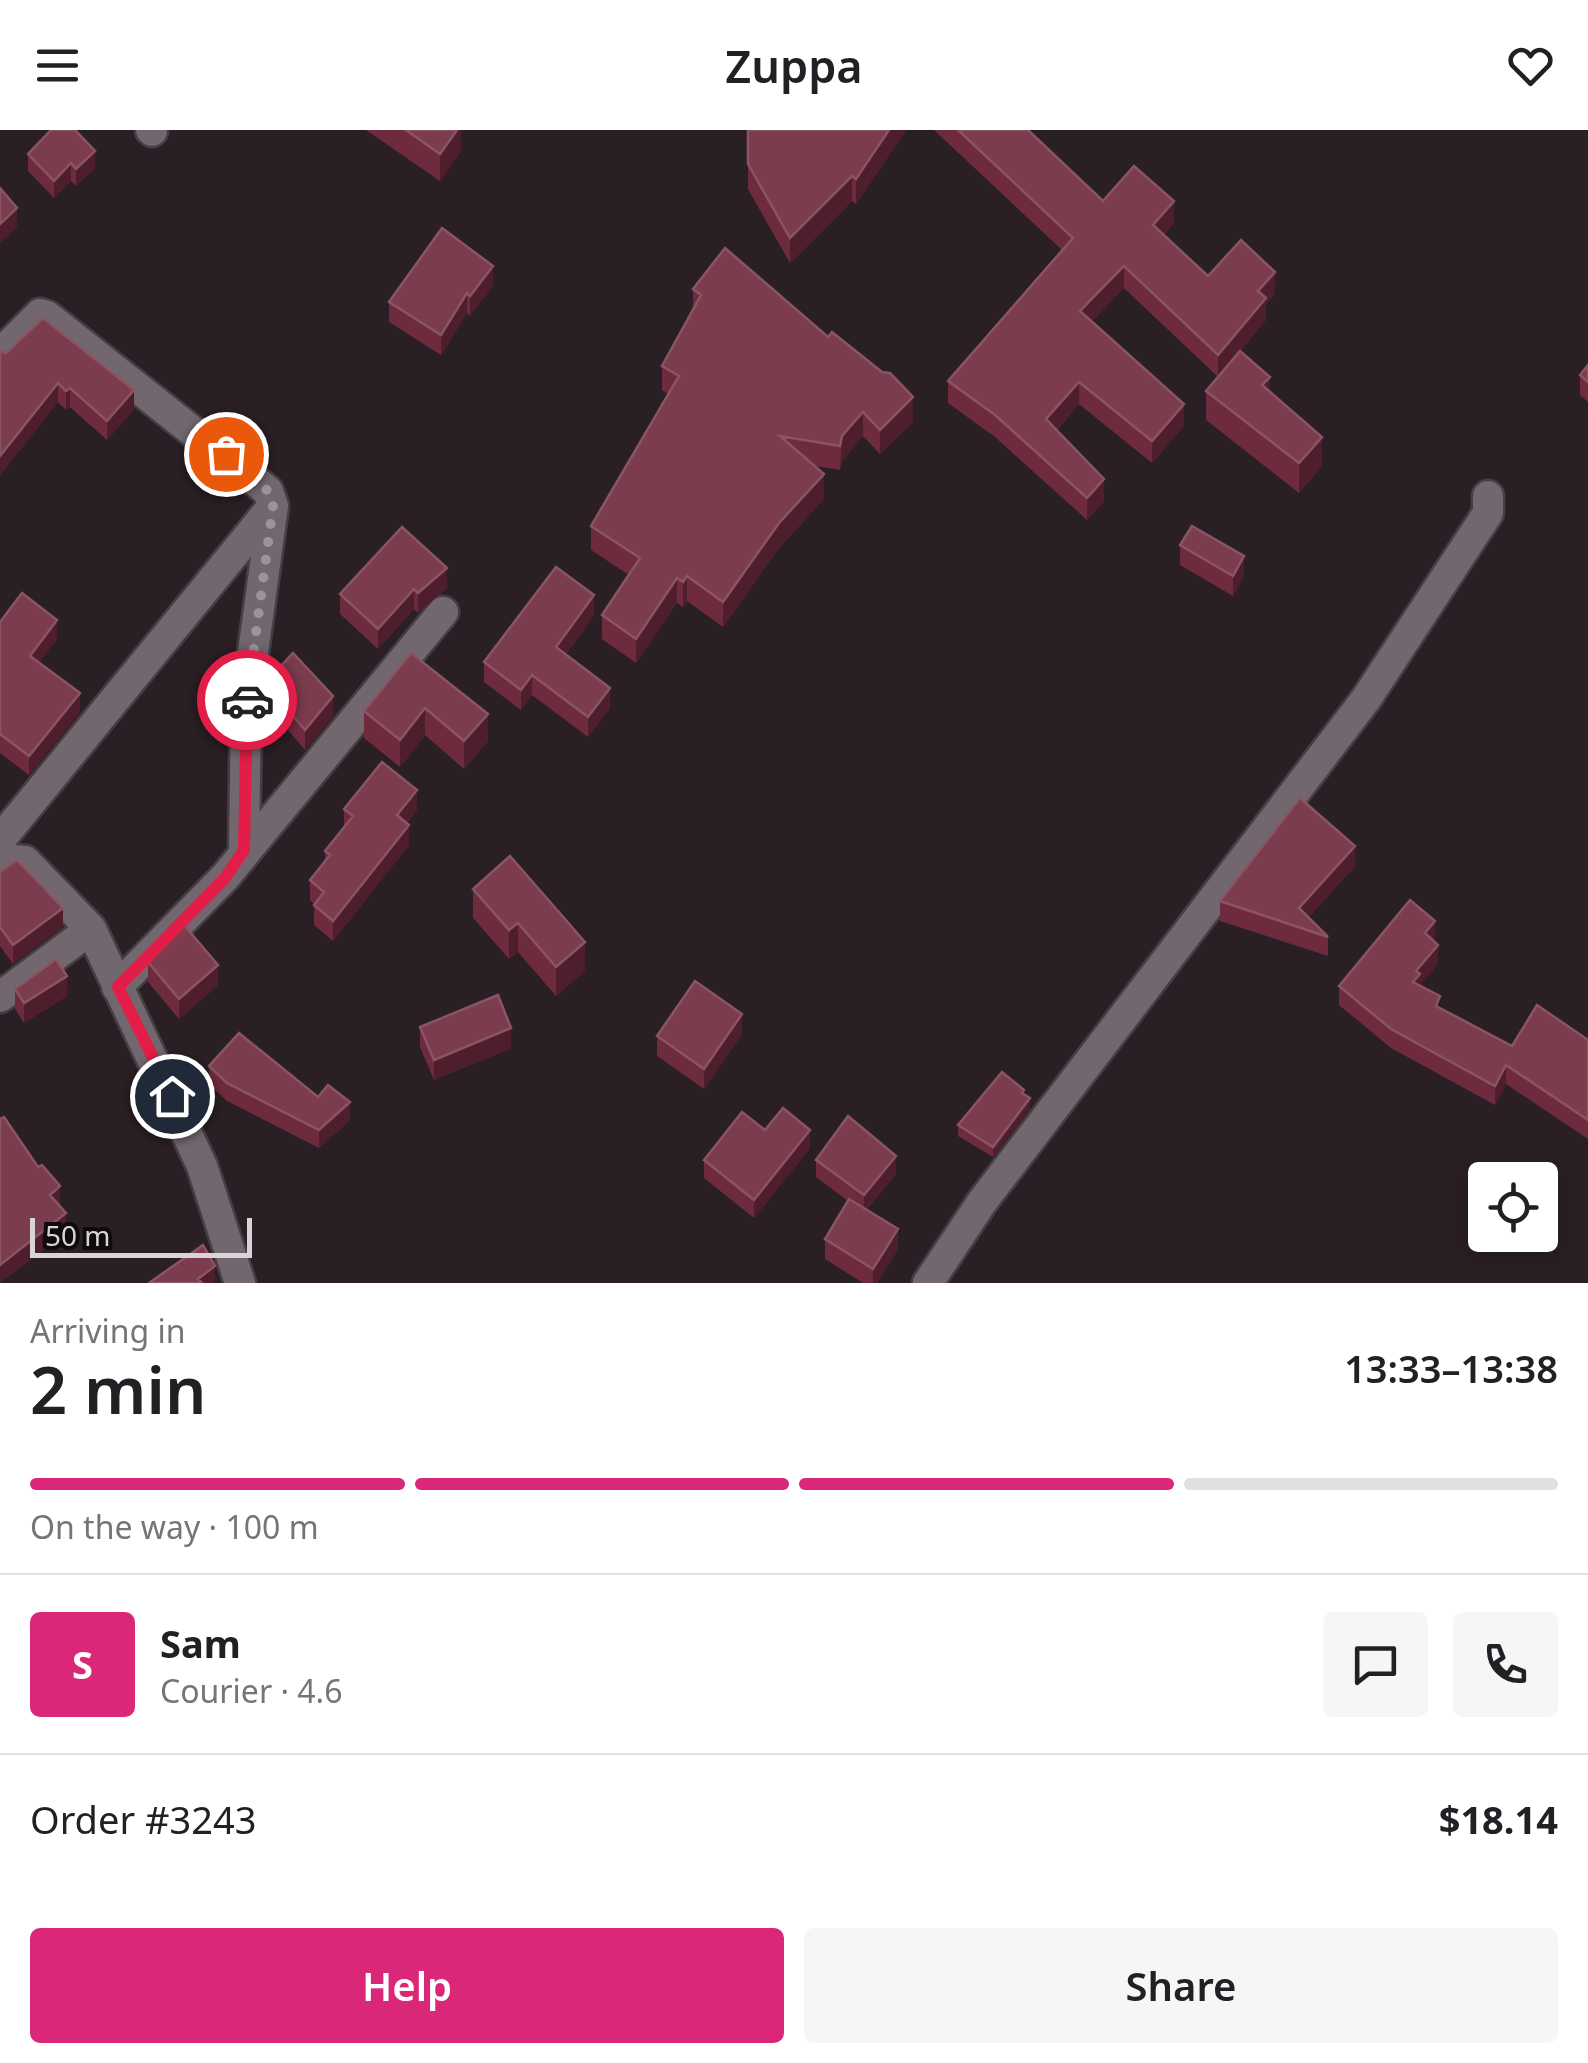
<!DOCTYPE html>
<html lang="en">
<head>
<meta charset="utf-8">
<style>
	body { margin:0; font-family:"Noto Sans",sans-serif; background:#f6f6f6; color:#202124; height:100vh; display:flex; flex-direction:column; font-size:38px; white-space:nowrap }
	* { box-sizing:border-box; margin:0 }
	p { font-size:32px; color:#757577 }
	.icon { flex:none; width:55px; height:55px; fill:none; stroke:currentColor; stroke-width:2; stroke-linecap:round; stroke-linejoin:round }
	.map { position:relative; height:1153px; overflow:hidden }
	.side { display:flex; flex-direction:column; background:#fff; flex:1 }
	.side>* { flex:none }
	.fabs { position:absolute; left:1468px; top:1032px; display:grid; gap:20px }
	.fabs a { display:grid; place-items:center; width:90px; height:90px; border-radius:10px; background:#fff; box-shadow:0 5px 25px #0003; font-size:50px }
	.scale { position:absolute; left:30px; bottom:25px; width:222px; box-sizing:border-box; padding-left:10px; border:5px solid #dad3d7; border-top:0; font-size:28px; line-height:35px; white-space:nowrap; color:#dad3d7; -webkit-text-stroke:8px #0e0a0d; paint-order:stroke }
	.pin { position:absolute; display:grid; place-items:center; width:85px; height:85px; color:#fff; margin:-42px; border:5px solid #fff; border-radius:50%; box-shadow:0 2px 10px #0007 }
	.courier { position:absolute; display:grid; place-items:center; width:100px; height:100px; margin:-50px; border:8px solid #e11d48; border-radius:50%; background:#fff; color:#222; box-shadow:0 2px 12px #0007 }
	.headline em { font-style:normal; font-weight:600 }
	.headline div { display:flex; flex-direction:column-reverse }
	.headline { display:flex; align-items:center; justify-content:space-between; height:170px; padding:0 30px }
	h1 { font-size:65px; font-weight:600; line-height:75px }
	.bar { display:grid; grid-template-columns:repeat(4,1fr); gap:15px 10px; align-content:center; height:120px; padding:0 30px }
	.bar i { height:12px; border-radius:8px; background:#e0e0e0 }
	.bar .active { background:#db2777 }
	.bar p { grid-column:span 4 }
	.line { display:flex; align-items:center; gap:25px; padding:0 30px; border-top:2px solid #e0e0e0 }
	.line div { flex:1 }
	.round { display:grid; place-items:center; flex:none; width:105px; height:105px; border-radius:10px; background:#f6f6f6 }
	.button { display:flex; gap:20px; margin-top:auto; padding:20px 30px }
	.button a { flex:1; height:115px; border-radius:10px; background:#db2777; color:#fff; font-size:40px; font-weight:600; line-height:115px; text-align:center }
	.button a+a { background:#f6f6f6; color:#202124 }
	header { display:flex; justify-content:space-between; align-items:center; height:130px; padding:0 30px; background:#fff; font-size:45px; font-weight:600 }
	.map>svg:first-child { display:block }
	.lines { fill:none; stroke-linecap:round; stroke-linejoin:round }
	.minor-casing { stroke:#453e42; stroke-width:35 }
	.minor { stroke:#73676f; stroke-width:30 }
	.wall { fill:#6f2b3e }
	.shaded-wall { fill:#4e1e2d }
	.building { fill:#7b3d4e; stroke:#8a5464; stroke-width:2.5 }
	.done { stroke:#9c9499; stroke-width:10; stroke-dasharray:0 18 }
	.route { stroke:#e11d48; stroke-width:12 }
</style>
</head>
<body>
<header><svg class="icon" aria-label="menu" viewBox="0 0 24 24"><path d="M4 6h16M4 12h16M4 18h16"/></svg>Zuppa<svg class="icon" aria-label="heart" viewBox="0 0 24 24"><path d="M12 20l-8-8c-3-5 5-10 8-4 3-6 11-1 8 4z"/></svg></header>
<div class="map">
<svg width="1588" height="1153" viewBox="0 0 1588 1153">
	<rect width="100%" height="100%" fill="#291f25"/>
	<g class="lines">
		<!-- minor casing -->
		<g class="minor-casing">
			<path id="minor" d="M151,0L152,1
				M0,224L40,184L47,186L268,361L273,376L246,574L244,720
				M0,710L273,376
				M0,729L25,731L91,799L202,1036L240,1153
				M117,857L225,747L443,482
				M0,867L91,799
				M928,1153L982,1072L1366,569L1488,383V366"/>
		</g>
		<!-- minor -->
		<use href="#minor" class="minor"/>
	</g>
	<!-- wall -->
	<path class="wall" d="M366,0H463L461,2V21L440,51Z
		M748,0H906L856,74L852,71L790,133L748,59Z
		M934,0H1028L1103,71L1174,93L1164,105L1208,146L1275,164L1266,174V190L1240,221L1322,336L1299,363L1206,290V261L1218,247L1124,158L1092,191L1184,296L1152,333L1079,274L1057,300L1104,371L1087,390L995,307L948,273V251L1062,120Z
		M28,24L95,38L76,56L71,51L54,68L28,41Z
		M493,156L470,186L467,183L441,225L389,192V172Z
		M693,159L913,292L880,324L863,306L842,331L840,340L815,336L824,369L779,418L723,497L687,471L683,477L677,473L636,533L602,509V485L629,445L591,420V396L668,264L662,260V236L693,178Z
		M0,221L134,279L107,310L70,277L66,280L58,272L0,345Z
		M1588,235V272L1580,265V245Z
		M1180,415L1244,446L1233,466L1180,435Z
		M447,458L418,483L414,479L378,519L340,484V464Z
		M594,485L566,524L610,578L588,607L532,565L521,580L484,552V532Z
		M0,492L57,509L39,532L80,582L29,645L0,623Z
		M411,523L488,611L464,639L425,605L400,637L364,608V581Z
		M265,553L333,586L305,620L265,573Z
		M344,679L417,680L407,693L409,715L333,811L314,795V774L310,770V750L325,731V721L344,697Z
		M1355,736L1308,788L1328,807V826L1220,791V771Z
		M0,742L63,797L13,834L0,816Z
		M473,759L585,841L556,866L518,822L509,829L473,788Z
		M1435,810L1438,834L1420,855L1440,878L1512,916L1588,910V1009L1506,954L1495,975L1391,918L1339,875V856Z
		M148,832L218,855L179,889L148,852Z
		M15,859L67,866L24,893L15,879Z
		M420,897L511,918L434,950L420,917Z
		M742,904L704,959L657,926V906Z
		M209,936L318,967L350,990L319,1018L227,971L209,954Z
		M1030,979L993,1027L958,1006V995Z
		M765,1000L810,1018L754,1088L704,1048V1030Z
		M816,1030L896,1044L866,1080L898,1119L877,1153H863L825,1129V1109L848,1071L816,1047Z"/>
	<!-- shaded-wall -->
	<path class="shaded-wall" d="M453,0H463L461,2V21L440,51V24Z
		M889,0H906L856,74V49Z
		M95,21V38L76,56V39Z
		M71,33V51L54,68V51Z
		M852,46V71L790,133V108Z
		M1174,71V93L1153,117V95Z
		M17,78V98L0,113V94Z
		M493,136V156L470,186V166Z
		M1124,136V158L1080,204V181Z
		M1275,142V164L1266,174V190L1218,247V225L1258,161Z
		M467,163V183L441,225V205Z
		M1270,247V276L1262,255Z
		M1079,252V274L1046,311V289Z
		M58,253V272L0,345V326Z
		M70,258V277L66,280V261Z
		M134,260V279L107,310V291Z
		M913,267V292L880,324V300Z
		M1184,274V296L1152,333V311Z
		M863,282V306L842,331L840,340L842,306Z
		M1322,307V336L1299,363V333Z
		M824,344V369L779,418L723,497V472L779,393Z
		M1104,349V371L1087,390V368Z
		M1244,426V446L1233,466V446Z
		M447,438V458L418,483V463Z
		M687,446V471L683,477V452Z
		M677,448V473L636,533V509Z
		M414,459V479L378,519V499Z
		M594,465V485L556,537V517Z
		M57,490V509L30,545V526Z
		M532,545V565L521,580V560Z
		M610,558V578L588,607V587Z
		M80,563V582L29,645V626Z
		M333,566V586L305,620V600Z
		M425,578V605L400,637V610Z
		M488,584V611L464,639V611Z
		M417,660V680L397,705V685Z
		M409,695V715L333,811V791Z
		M1355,716V736L1299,798V778Z
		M63,778V797L13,834V815Z
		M1435,791V810L1425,822V803Z
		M518,793V822L509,829V800Z
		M585,812V841L556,866V837Z
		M1438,815V834L1420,855L1413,852L1416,841Z
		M218,835V855L179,889V869Z
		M67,846V866L24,893V873Z
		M742,884V904L704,959V939Z
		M511,898V918L434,950V930Z
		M1506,935V954L1495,975V956Z
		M1030,968V979L993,1027V1017Z
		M350,972V990L319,1018V1000Z
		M810,1000V1018L754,1088V1070Z
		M896,1026V1044L864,1082V1065Z
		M60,1056V1076L50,1084V1065Z
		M66,1083V1103L0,1153V1135Z
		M898,1099V1119L877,1153H873V1139Z
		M215,1136V1153H198V1149Z"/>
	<!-- building -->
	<path class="building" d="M51,0H75L95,21L76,39L71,33L54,51L28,24Z
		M406,0H457L440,24Z
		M748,0H889L856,49L852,46L790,108L748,34Z
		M958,0H1028L1103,71L1134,36L1174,71L1153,95L1208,146L1241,110L1275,142L1258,161L1266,168L1218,225L1124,136L1080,181L1184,274L1152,311L1079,252L1046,289L1104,349L1087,368L995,285L948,251L1073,108Z
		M0,58L17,78L0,94Z
		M442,98L493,136L470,166L467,163L441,205L389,172Z
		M725,118L828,207L832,202L882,242L890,243L913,267L880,300L863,282L842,306L840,316L780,306L824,344L779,393L723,472L687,446L683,452L677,448L636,509L602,485L640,428L591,396L679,246L662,236L701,165L693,159Z
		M43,188L134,260L107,291L70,258L66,261L58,253L0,326V221L6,223Z
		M1240,221L1270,247L1262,255L1322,307L1299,333L1206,261Z
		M1588,235V252L1580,245Z
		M1192,396L1244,426L1233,446L1180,415Z
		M402,397L447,438L418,463L414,459L378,499L340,464Z
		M556,437L594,465L556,517L610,558L588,587L532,545L521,560L484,532Z
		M22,463L57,490L30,526L80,563L29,626L0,604V492Z
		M293,523L333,566L305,600L265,553Z
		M411,523L488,584L464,611L425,578L400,610L364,581Z
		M382,632L417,660L397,685L409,695L333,791L314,775L324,762L310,750L330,725L325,721L353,686L344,679Z
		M1300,668L1355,716L1299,778L1328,807L1220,771Z
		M510,726L585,812L556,837L518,793L509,800L473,759Z
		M17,730L63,778L13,815L0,797V742Z
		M1410,770L1435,791L1425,803L1438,815L1416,841L1420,844L1413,852L1440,866L1436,876L1512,916L1537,875L1588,910V990L1506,935L1495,956L1391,899L1339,856Z
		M184,795L218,835L179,869L148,832Z
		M56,829L67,846L24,873L15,859Z
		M695,851L742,884L704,939L657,906Z
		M498,865L511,898L434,930L420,897Z
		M239,903L318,967L328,955L350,972L319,1000L227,953L209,936Z
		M1002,942L1024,960L1022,963L1030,968L993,1017L958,995Z
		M783,978L810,1000L754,1070L704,1030L742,982L765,1000Z
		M848,986L896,1026L864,1065L816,1030Z
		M4,987L38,1037L42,1035L60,1056L50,1065L66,1083L0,1135V989Z
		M849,1069L898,1099L873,1139L825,1109Z
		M203,1115L215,1136L198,1149L202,1153H149Z"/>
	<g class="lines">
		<!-- done -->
		<path class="done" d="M226,324L268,361L273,376L247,570"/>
		<!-- route -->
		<path class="route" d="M172,966L118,857L225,748L244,720L247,570"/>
	</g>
</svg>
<div class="fabs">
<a><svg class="icon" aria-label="locate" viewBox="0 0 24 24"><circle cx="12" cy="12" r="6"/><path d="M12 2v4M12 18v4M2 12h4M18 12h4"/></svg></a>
</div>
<div class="scale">50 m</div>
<div class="pin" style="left:226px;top:324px;background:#ea580c"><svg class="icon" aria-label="bag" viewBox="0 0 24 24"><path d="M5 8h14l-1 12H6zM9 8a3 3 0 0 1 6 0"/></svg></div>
<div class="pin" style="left:172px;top:966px;background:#1f2937"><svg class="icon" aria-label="home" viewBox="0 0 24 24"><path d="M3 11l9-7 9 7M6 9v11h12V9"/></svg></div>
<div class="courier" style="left:247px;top:570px"><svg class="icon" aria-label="car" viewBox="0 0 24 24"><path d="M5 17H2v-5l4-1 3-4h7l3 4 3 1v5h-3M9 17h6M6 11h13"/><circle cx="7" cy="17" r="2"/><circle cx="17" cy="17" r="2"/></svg></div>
</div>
<section class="side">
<div class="headline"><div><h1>2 min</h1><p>Arriving in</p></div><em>13:33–13:38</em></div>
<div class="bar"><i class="active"></i><i class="active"></i><i class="active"></i><i></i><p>On the way · 100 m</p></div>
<div class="line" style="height:180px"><b class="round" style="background:#db2777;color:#fff">S</b><div><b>Sam</b><p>Courier · 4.6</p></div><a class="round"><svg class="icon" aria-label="chat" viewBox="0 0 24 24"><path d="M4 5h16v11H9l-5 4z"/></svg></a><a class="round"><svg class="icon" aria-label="phone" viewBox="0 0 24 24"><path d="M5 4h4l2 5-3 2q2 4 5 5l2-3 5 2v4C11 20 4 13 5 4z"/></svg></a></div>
<div class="line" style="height:130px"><div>Order #3243</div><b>$18.14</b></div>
<div class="button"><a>Help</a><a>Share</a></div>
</section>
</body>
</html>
